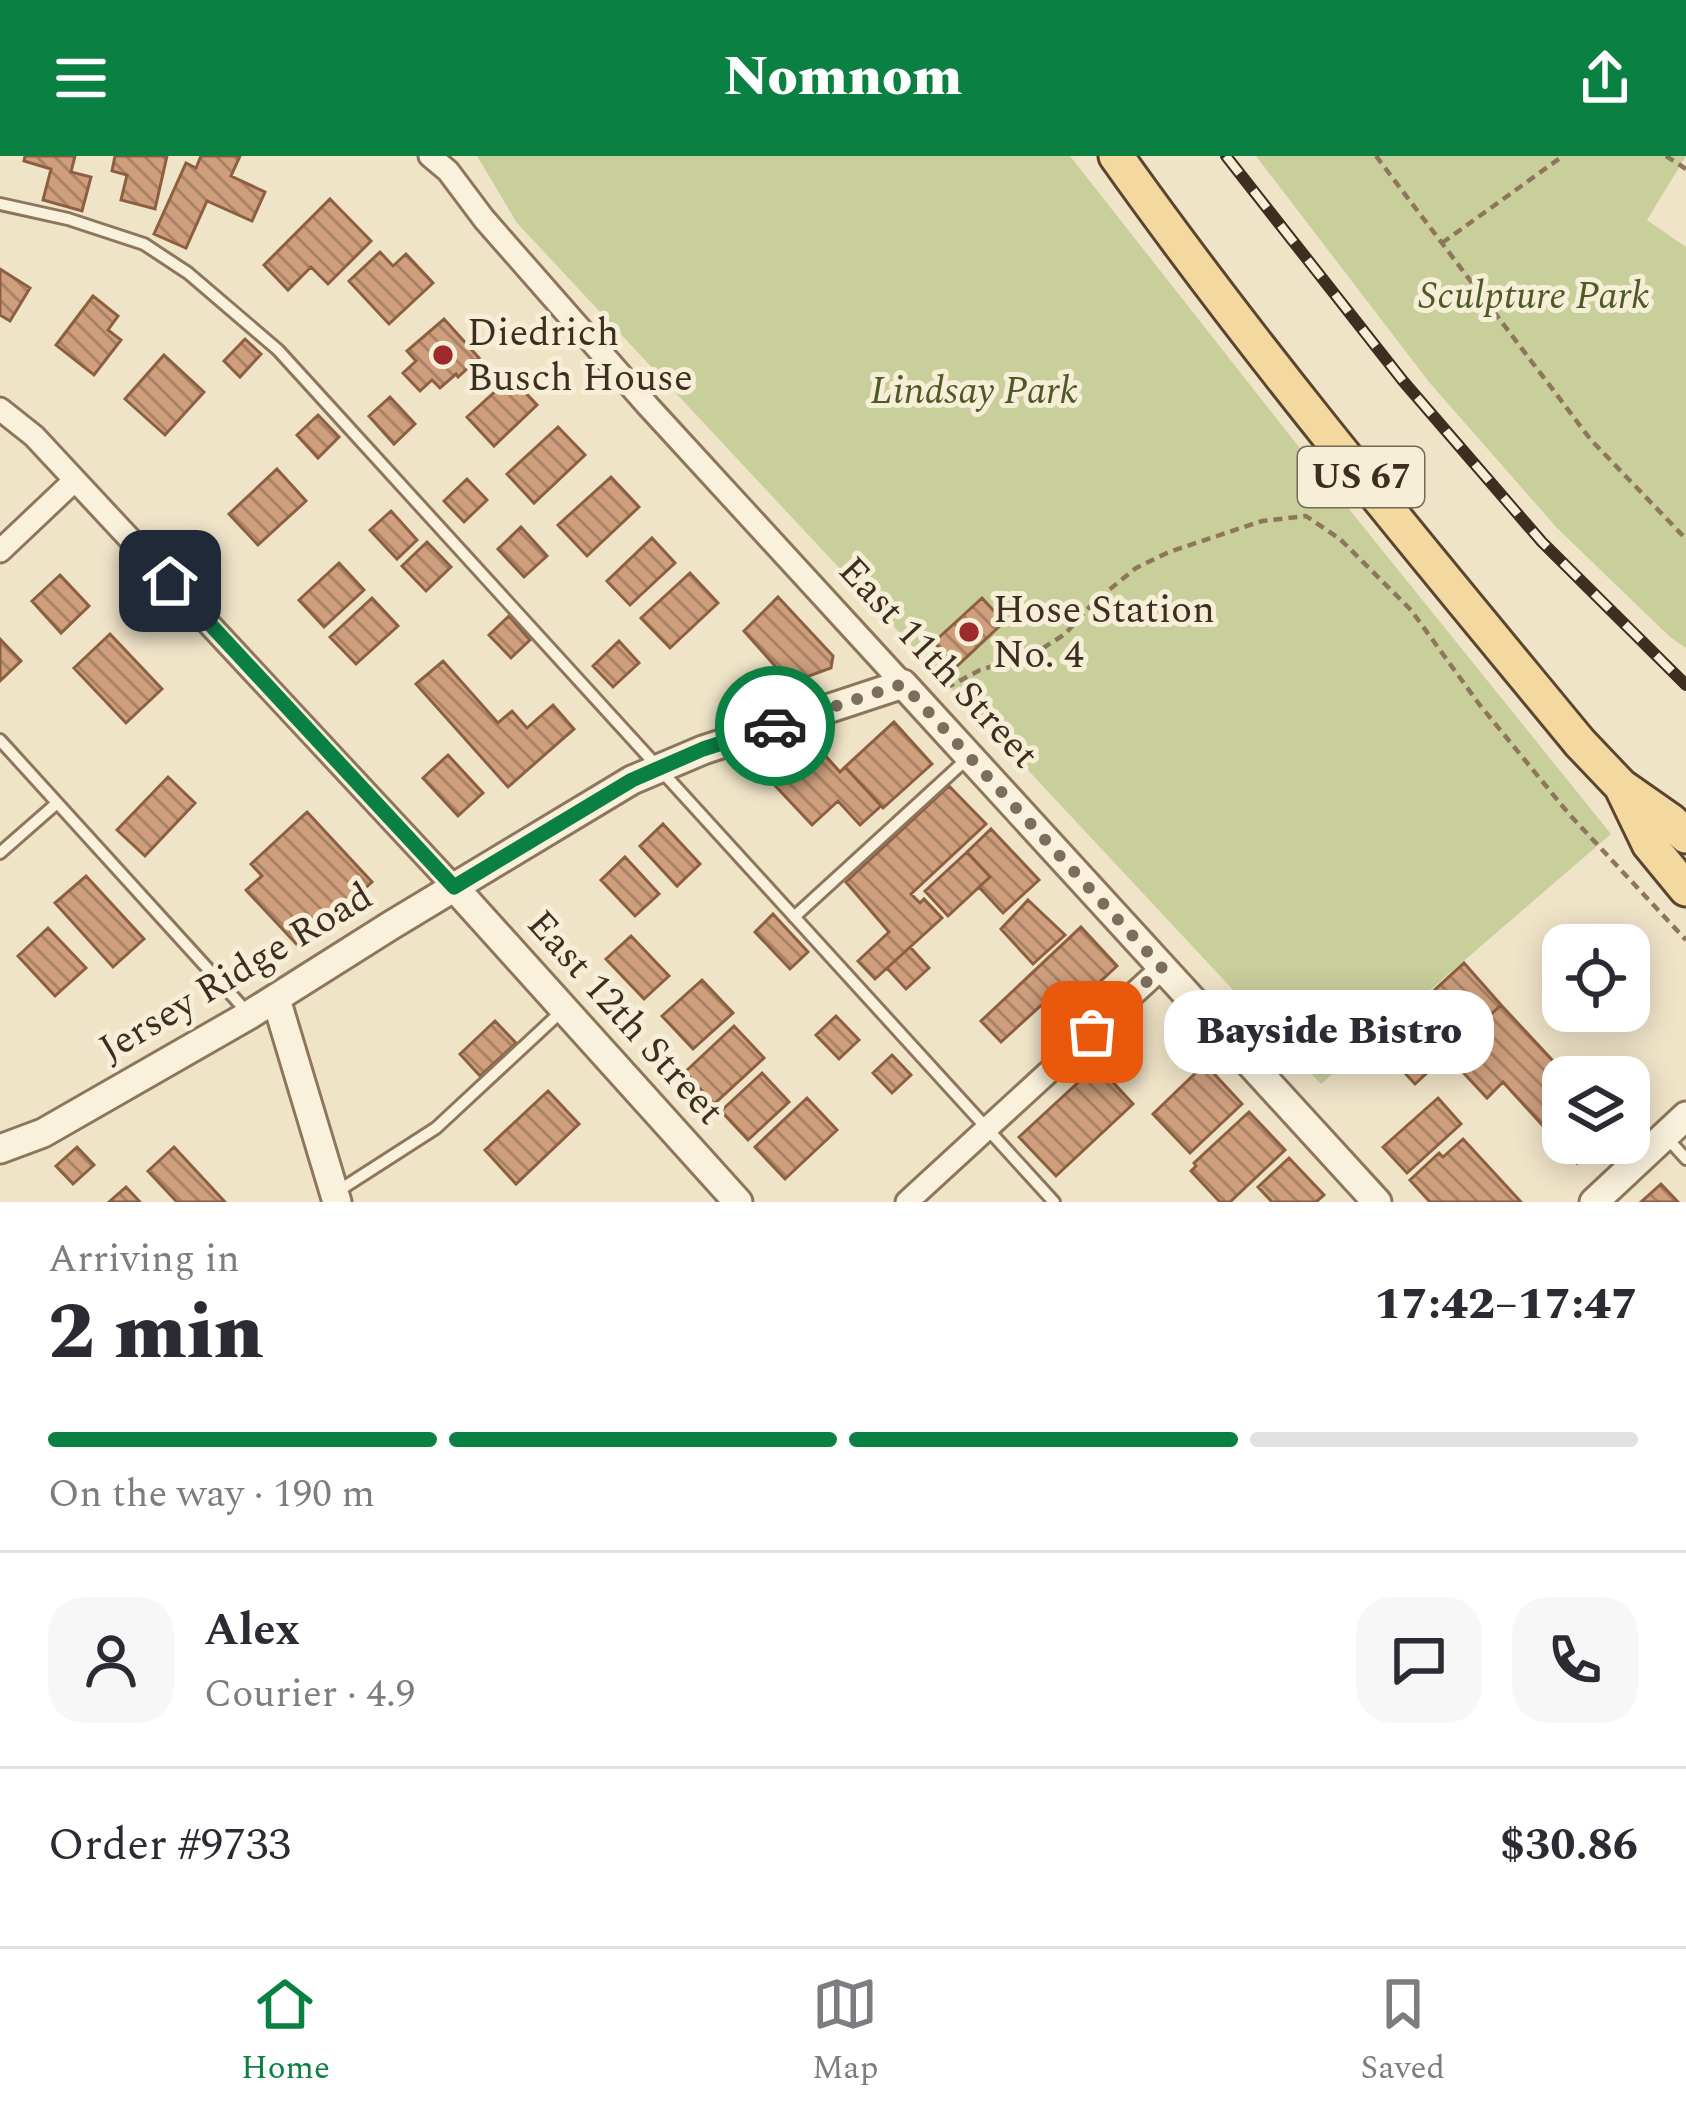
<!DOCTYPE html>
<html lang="en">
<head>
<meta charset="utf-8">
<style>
	body { margin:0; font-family:Spectral,serif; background:#f7f7f7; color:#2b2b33; height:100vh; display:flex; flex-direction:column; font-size:45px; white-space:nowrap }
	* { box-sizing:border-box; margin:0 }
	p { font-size:39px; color:#7c7c81 }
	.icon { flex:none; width:66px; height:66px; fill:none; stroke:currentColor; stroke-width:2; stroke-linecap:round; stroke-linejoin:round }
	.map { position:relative; height:1046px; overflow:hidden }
	.sheet { display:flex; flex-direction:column; background:#fff; flex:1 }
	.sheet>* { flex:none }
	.controls { position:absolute; left:1542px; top:768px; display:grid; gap:24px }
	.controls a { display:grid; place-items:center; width:108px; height:108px; border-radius:24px; background:#fff; box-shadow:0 6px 30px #0003; font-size:60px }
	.pin { position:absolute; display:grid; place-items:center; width:102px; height:102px; color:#fff; margin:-51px; border-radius:24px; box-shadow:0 6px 18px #0006 }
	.courier { position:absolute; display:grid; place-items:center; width:120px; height:120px; margin:-60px; border:9px solid #0b8043; border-radius:50%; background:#fff; color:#222; box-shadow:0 3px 15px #0007 }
	.bubble { position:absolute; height:84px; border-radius:36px; background:#fff; box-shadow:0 6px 30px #0003; font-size:39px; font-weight:800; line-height:84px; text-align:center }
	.overview em { font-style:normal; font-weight:800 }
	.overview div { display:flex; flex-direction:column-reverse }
	.overview { display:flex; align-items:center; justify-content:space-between; height:204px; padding:0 48px }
	h1 { font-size:78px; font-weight:800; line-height:90px }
	.bar { display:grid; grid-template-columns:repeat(4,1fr); gap:18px 12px; align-content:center; height:144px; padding:0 48px }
	.bar i { height:15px; border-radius:9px; background:#e1e1e2 }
	.bar .selected { background:#0b8043 }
	.bar p { grid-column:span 4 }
	.line { display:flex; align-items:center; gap:30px; padding:0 48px; border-top:3px solid #e1e1e2 }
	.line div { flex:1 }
	.round { display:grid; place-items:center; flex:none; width:126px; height:126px; border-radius:36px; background:#f7f7f7 }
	header { display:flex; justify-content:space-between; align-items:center; height:156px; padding:0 48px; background:#0b8043; color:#fff; font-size:54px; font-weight:800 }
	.tab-bar { display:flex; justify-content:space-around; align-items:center; height:168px; border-top:3px solid #e1e1e2; background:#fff; font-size:33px; color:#7c7c81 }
	.tab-bar a { display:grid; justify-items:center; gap:6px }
	.tab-bar .selected { color:#0b8043 }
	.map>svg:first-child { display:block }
	.green { fill:#c9cf9b }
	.building { fill:url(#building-back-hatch); stroke:#8d5f41; stroke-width:3 }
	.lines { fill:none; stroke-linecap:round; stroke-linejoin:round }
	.service-casing { stroke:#8d765c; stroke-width:16 }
	.minor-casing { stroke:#8d765c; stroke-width:27 }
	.tertiary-casing { stroke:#8d765c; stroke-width:33 }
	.primary-casing { stroke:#5b4430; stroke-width:39 }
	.path { stroke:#8d765c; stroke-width:4.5; stroke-dasharray:9 6; stroke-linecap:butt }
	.service { stroke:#faf1dc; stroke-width:10 }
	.minor { stroke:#faf1dc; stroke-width:21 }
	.tertiary { stroke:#faf1dc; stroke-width:27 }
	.primary { stroke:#f3d9a0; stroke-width:33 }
	.rail-casing { stroke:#3d2e20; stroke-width:12 }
	.rail { stroke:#f7eed8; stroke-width:8; stroke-dasharray:22; stroke-linecap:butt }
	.done { stroke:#7c6e5b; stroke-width:12; stroke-dasharray:0 21.6 }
	.route { stroke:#0b8043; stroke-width:15 }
	.poi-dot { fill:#9e2a2b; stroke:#f7eed8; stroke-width:4.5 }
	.labels { text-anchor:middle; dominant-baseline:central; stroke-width:10; stroke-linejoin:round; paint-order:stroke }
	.shield { fill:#f7eed8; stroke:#756857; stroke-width:3 }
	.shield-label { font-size:36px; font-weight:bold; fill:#3d2e20 }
	.park-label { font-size:39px; font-style:italic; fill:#4d5a26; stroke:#f7eed8 }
	.poi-label { font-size:39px; fill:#3d2e20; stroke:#f7eed8; text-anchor:start }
	.street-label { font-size:39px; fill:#3d2e20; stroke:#f7eed8 }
</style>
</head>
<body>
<header><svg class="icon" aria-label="menu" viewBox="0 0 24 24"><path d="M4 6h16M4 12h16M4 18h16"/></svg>Nomnom<svg class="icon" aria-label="share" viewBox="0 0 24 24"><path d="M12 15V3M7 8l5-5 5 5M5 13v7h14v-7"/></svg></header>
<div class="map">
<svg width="1686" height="1046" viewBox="0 0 1686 1046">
	<defs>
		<pattern id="building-back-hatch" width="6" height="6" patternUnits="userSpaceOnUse" patternTransform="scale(3)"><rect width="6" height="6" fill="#cf9f7d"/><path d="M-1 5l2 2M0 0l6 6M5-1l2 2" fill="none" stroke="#a98266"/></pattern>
	</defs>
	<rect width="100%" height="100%" fill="#f0e4c8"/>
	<!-- green -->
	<path class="green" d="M477,0H1070L1295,286L1611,678L1321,928L517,67Z
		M1256,0H1686L1647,64L1686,91V492L1670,481L1557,372L1429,226Z"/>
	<!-- building -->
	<path class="building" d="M25,0H75L71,16L91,21L82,55L43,44L51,13L24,5Z
		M115,0H167L155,53L121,44L127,19L112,15Z
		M201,0H240L231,20L265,36L252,65L207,45L186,92L154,78L186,7L196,12Z
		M330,43L371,85L328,128L311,111L288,134L264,109Z
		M380,96L393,110L406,98L433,127L389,168L349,125Z
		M0,113L30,132L10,165L0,159Z
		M93,140L118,160L108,174L121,184L94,219L56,189Z
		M444,163L479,202L458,221L456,218L440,232L432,224L420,235L403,217L416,205L407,195Z
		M245,183L261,198L240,221L224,205Z
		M164,199L204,236L165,279L125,243Z
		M511,221L537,249L494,290L467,261Z
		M390,241L415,268L394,288L369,260Z
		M318,259L339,281L318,302L297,279Z
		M558,271L585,299L534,347L507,318Z
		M277,313L306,345L258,389L229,358Z
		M611,321L639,351L587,400L558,369Z
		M467,323L487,344L464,366L444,345Z
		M391,355L417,384L397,403L370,374Z
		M521,371L547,400L524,421L498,393Z
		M652,382L675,407L630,449L607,425Z
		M427,386L451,411L426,435L402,410Z
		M339,407L364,434L324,471L299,444Z
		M690,417L718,447L670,492L641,462Z
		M60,419L89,450L61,477L32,445Z
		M778,441L833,500L831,512L790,527L744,475Z
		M372,442L398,470L356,508L330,481Z
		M982,442L1004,466L956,511L934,486Z
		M509,460L530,484L511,502L489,479Z
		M110,478L162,533L126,567L74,512Z
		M0,483L21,505L0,525Z
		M619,485L639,507L613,531L593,510Z
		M443,505L498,567L512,555L527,572L553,549L574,573L508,631L416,528Z
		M894,566L932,608L883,652L845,611Z
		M822,596L840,616L845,611L881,650L860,669L838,645L812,669L767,621Z
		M448,599L483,637L458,660L423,622Z
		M168,621L195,647L145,700L117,674Z
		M949,630L986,668L911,738L920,747L924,743L942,762L875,823L858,805L889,776L846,726Z
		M307,656L372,726L300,792L246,734L262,720L251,708Z
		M663,668L700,708L677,730L640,690Z
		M991,673L1039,724L1003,757L979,731L990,721L967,696Z
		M967,696L990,721L948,760L925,735Z
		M625,701L659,738L635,760L601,724Z
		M86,720L144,783L113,811L55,747Z
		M1028,744L1065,779L1033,808L1001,773Z
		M773,758L808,796L790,813L755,776Z
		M1081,771L1117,810L1076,848L1060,832L1001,886L981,865Z
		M48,772L86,812L55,840L18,800Z
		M631,780L669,820L644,843L606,803Z
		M910,791L929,812L906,833L887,812Z
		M1464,807L1501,849L1415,928L1377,887Z
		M702,824L733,857L693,893L662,860Z
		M1501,849L1568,921H1563V987H1598L1577,1007L1503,926L1487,942L1447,899Z
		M836,860L859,884L839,903L816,879Z
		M495,865L516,887L480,920L460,898Z
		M734,870L764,902L714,948L685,916Z
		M892,899L911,919L892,937L873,917Z
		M1205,908L1242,948L1190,997L1153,958Z
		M1097,909L1133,948L1056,1020L1019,981Z
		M762,917L789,946L748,984L721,955Z
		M548,935L579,968L516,1028L485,994Z
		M807,942L837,974L785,1023L755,991Z
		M1438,942L1461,968L1407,1017L1383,991Z
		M1249,956L1285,994L1230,1046H1220L1191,1015L1196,1010L1194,1007Z
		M1463,983L1521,1046H1430L1410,1024L1439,997L1443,1001Z
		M77,991L94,1009L73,1028L56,1010Z
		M174,991L225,1046H177L148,1015Z
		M1289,1002L1324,1039L1316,1046H1272L1258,1031Z
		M1661,1028L1678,1046H1641Z
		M126,1031L140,1046H109Z"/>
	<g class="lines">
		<!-- service casing -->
		<g class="service-casing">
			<path id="service" d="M0,48L68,63L144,88L188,117L278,194L1054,1046
				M0,584L248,857
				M0,697L57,647
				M794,761L969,601
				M1668,983L1686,1003
				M335,1037L436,972L563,854"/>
		</g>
		<!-- minor casing -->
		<g class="minor-casing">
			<path id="minor" d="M430,0L448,15L484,63L648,250L903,528
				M0,253L34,280L454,731
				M0,395L75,324
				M907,1046L1163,811"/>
		</g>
		<!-- tertiary casing -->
		<g class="tertiary-casing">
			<path id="tertiary" d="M454,731L738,1046
				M276,843L337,1046
				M0,993L43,977L249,859L390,770L632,624L703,594L903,528L1377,1046
				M1594,1046L1686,960"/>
		</g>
		<!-- primary casing -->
		<g class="primary-casing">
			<path id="primary" d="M1116,0C1261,204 1421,394 1580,587L1621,630L1671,665L1686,680
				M1622,632L1649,688L1686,733"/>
		</g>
		<!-- path -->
		<path class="path" d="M1376,0L1591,284L1686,383
			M1666,0L1686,13
			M1442,87L1563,0
			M946,532L980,514L1037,496L1065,478L1093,447L1136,412L1169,396L1262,365L1306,360L1340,383L1411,454L1479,548L1569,658L1686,784"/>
		<!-- service -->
		<use href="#service" class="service"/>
		<!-- minor -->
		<use href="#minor" class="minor"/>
		<!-- tertiary -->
		<use href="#tertiary" class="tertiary"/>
		<!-- primary -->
		<use href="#primary" class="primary"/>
		<!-- rail casing -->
		<g class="rail-casing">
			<path id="rail" d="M1226,0L1403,225L1542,386L1686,529"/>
		</g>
		<!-- rail -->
		<use href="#rail" class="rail"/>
	</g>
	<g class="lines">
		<!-- done -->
		<path class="done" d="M775,570L903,528L1162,812L1092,876"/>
		<!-- route -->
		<path class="route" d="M170,425L454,731L632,624L703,593L775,570"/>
	</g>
	<!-- markers -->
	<g class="poi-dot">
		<circle cx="443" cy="199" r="12"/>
		<circle cx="969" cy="476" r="12"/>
	</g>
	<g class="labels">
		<!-- shield labels -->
		<rect class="shield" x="1298" y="291" width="126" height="60" rx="9"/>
		<g class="shield-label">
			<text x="1361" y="321">US 67</text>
		</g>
		<!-- park labels -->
		<g class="park-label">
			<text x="1534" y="140">Sculpture Park</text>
			<text x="974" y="235">Lindsay Park</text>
		</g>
		<!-- poi labels -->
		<g class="poi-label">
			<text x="467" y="177">Diedrich<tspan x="467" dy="45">Busch House</tspan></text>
			<text x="993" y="454">Hose Station<tspan x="993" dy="45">No. 4</tspan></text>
		</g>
		<!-- street labels -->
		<g class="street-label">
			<text transform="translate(938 507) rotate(47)">East 11th Street</text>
			<text transform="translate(236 817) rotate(-31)">Jersey Ridge Road</text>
			<text transform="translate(625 862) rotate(48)">East 12th Street</text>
		</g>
	</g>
</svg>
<div class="controls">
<a><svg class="icon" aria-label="locate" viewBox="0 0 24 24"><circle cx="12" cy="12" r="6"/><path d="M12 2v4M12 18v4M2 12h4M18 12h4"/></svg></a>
<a><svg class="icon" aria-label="layers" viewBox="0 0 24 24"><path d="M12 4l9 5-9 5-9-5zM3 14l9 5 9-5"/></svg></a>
</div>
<div class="pin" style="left:1092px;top:876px;background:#ea580c"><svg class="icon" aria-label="bag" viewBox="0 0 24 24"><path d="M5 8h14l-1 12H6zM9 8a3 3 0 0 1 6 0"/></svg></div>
<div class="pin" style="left:170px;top:425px;background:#1f2937"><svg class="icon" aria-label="home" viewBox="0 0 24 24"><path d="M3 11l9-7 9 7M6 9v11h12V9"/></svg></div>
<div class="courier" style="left:775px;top:570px"><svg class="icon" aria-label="car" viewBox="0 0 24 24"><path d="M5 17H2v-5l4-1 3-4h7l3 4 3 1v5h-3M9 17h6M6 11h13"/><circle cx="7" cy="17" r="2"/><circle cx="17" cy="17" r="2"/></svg></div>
<div class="bubble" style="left:1164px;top:834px;width:330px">Bayside Bistro</div>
</div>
<section class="sheet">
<div class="overview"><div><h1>2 min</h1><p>Arriving in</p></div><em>17:42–17:47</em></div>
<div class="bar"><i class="selected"></i><i class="selected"></i><i class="selected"></i><i></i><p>On the way · 190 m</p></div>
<div class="line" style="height:216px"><a class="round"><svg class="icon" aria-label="person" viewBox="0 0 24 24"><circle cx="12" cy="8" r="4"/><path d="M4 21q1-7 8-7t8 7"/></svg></a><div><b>Alex</b><p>Courier · 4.9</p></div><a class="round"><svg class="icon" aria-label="chat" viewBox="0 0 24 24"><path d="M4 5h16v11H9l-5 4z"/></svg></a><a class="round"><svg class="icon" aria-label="phone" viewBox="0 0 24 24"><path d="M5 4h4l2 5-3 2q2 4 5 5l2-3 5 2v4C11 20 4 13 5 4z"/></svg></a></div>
<div class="line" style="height:156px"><div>Order #9733</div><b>$30.86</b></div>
</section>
<nav class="tab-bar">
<a class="selected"><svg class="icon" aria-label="home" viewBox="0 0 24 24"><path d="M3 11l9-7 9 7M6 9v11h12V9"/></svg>Home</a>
<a><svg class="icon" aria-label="map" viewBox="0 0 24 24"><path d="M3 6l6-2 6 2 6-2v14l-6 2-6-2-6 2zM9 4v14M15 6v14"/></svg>Map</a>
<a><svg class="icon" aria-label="saved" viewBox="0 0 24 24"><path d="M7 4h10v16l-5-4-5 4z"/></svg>Saved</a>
</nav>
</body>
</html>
